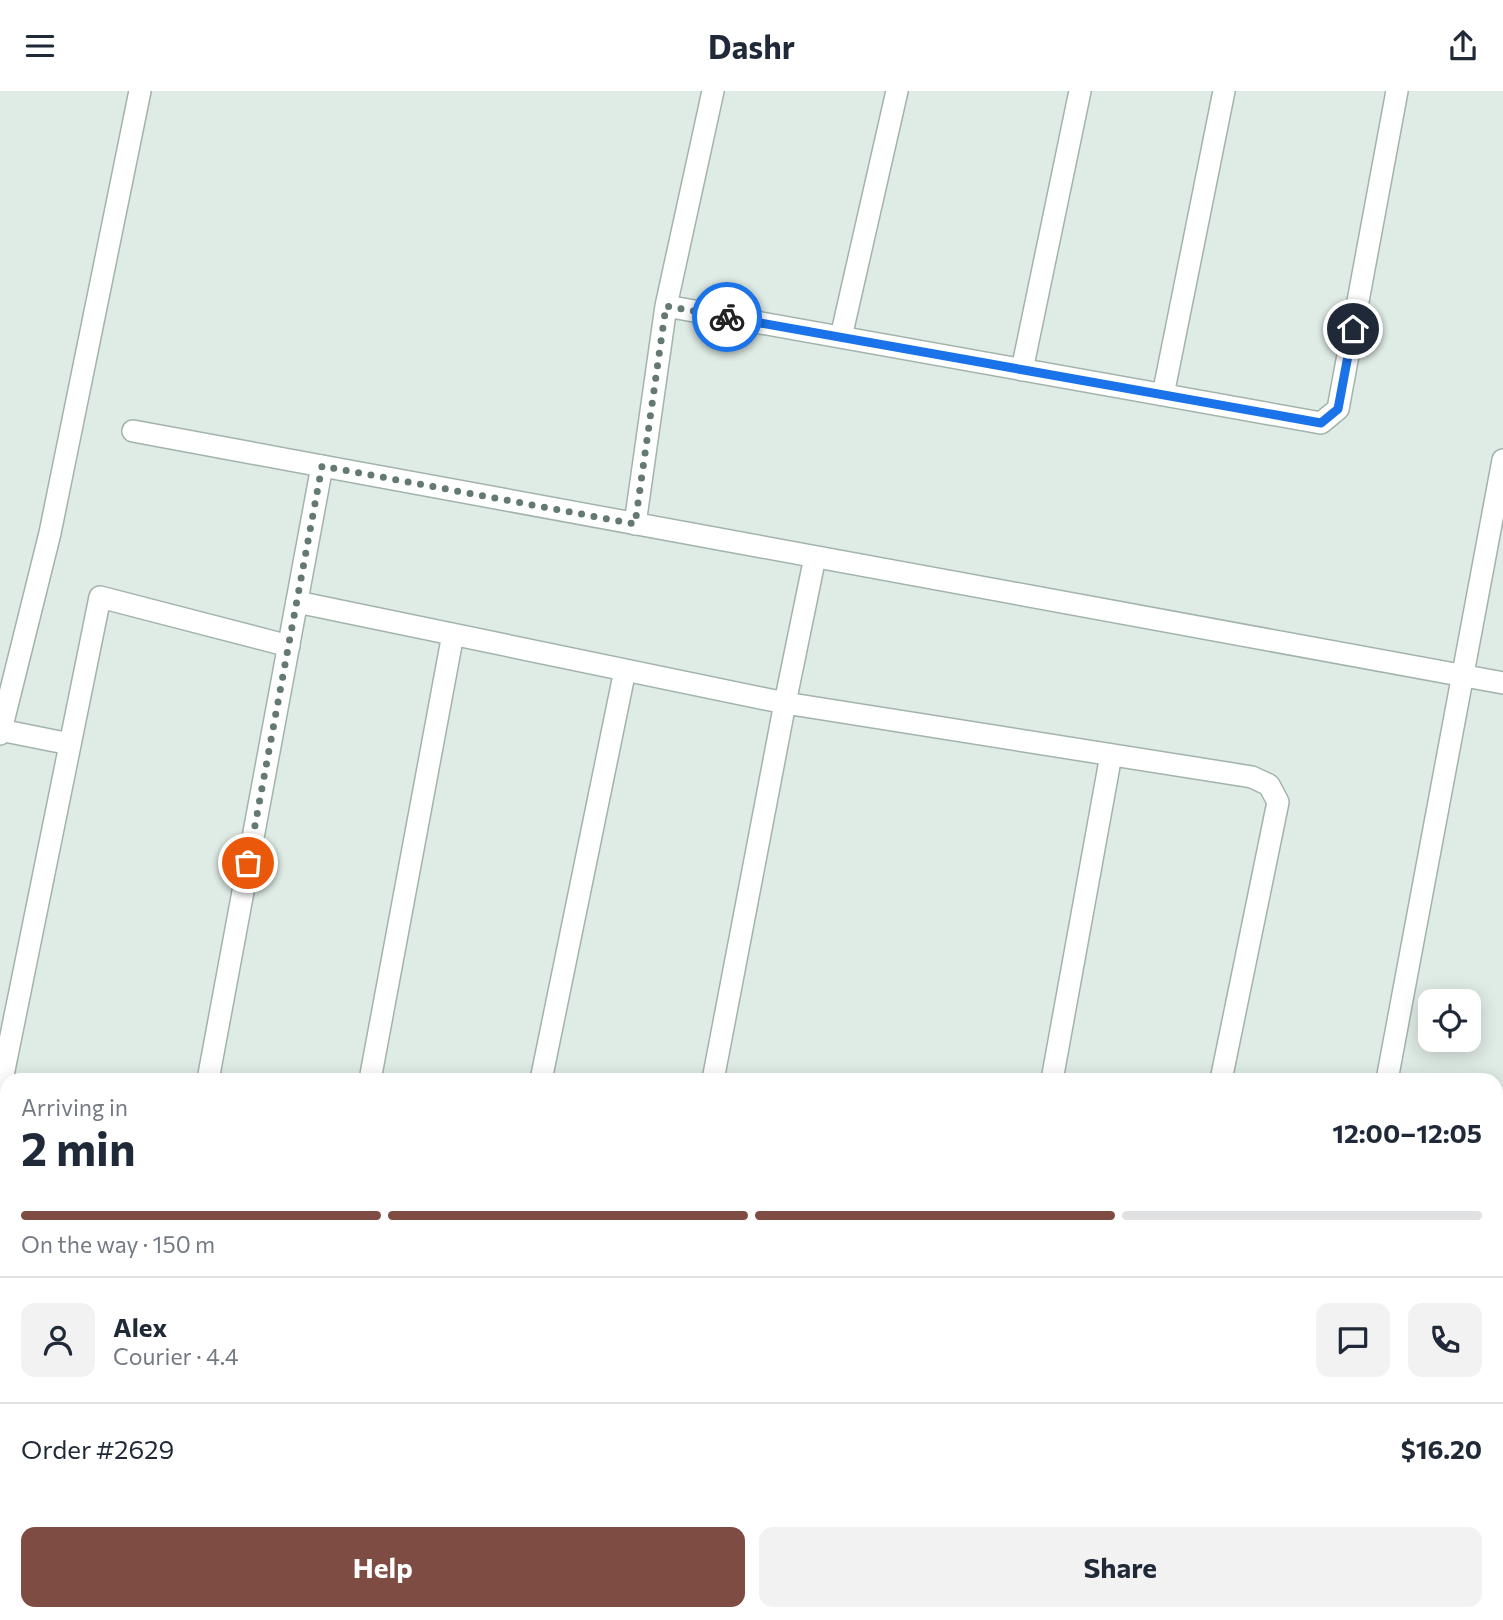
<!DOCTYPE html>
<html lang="en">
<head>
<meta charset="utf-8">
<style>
	body { margin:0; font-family:Commissioner,sans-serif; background:#f2f2f3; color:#1f2937; height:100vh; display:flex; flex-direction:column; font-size:26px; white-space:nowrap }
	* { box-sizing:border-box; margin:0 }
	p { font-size:23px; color:#747a83 }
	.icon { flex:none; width:38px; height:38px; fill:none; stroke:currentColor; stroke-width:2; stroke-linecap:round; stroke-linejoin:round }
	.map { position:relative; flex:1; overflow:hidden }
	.drawer { position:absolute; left:0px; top:982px; width:1503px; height:548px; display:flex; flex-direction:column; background:#fff; border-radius:21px 21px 0 0; box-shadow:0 4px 18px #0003 }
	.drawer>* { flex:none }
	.tools { position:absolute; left:1418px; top:898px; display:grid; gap:14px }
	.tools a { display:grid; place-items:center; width:63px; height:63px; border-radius:14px; background:#fff; box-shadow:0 4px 18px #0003; font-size:35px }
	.pin { position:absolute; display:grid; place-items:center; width:60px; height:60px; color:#fff; margin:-30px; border:4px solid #fff; border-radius:50%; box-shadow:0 2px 7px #0007 }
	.courier { position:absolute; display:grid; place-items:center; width:70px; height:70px; margin:-35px; border:5px solid #1a73e8; border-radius:50%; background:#fff; color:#222; box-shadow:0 2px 9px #0007 }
	.head em { font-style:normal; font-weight:700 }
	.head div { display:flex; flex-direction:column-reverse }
	.head { display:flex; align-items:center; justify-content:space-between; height:119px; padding:0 21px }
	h1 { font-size:46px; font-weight:700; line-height:52px }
	.bar { display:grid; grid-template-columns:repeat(4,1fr); gap:10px 7px; align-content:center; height:84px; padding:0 21px }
	.bar i { height:9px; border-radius:5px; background:#e0e1e3 }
	.bar .selected { background:#7f4c44 }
	.bar p { grid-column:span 4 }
	.line { display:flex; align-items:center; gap:18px; padding:0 21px; border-top:2px solid #e0e1e3 }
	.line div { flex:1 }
	.round { display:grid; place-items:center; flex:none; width:74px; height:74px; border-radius:14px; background:#f2f2f3 }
	.action { display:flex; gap:14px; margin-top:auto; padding:14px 21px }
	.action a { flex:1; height:80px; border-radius:14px; background:#7f4c44; color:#fff; font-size:28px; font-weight:700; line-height:80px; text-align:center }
	.action a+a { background:#f2f2f3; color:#1f2937 }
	header { display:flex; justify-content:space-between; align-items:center; height:91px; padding:0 21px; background:#fff; font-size:32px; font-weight:700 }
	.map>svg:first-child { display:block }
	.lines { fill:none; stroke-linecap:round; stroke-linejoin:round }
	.minor-casing { stroke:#a2b3ac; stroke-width:24 }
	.tertiary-casing { stroke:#a2b3ac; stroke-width:24 }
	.minor { stroke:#fff; stroke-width:21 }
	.tertiary { stroke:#fff; stroke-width:21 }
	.rail-casing { stroke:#5a776e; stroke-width:8 }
	.rail { stroke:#f0f7f3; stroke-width:5; stroke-dasharray:16; stroke-linecap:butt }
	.done { stroke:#637971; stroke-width:7; stroke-dasharray:0 12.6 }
	.route { stroke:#1a73e8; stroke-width:9 }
</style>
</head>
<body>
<header><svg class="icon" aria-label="menu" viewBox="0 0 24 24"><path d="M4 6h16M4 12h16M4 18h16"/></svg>Dashr<svg class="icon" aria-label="share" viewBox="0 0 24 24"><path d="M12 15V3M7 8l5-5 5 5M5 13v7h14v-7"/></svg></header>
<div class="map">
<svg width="1503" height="1529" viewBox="0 0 1503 1529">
	<rect width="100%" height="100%" fill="#dfebe5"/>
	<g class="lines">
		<!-- minor casing -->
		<g class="minor-casing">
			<path id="minor" d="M666,215L1321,332L1338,318L1397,0
				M841,246L897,0
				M1022,279L1080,0
				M1163,304L1224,0
				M133,340L322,375
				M635,433L666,215L713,0
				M297,511L785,612L1252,686L1269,694L1278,711L1221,989
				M0,639L70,653
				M0,643L50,442L140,0
				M370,989L453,543
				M541,989L625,579
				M713,989L785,612L815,466
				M1052,989L1111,664
				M1387,989L1503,369
				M0,999L100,506L289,555
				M1496,1289L1503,1290
				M478,1522L495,1529
				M609,1529L611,1522
				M948,1529L949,1522
				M1110,1529L1111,1522
				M1276,1529L1277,1522"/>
		</g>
		<!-- tertiary casing -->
		<g class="tertiary-casing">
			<path id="tertiary" d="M208,989L322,375L1503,592
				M1496,1408L1503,1375
				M0,1464L7,1469
				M79,1522L88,1529
				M107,1529L108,1522
				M1472,1529L1473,1522"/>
		</g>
		<!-- minor -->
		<use href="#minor" class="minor"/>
		<!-- tertiary -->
		<use href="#tertiary" class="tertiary"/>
		<!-- rail casing -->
		<g class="rail-casing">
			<path id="rail" d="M0,1527L4,1529"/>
		</g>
		<!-- rail -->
		<use href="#rail" class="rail"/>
	</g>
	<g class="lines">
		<!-- done -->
		<path class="done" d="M248,772L322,375L635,433L666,215L727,226"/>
		<!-- route -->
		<path class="route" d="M727,226L1321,332L1338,318L1353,238"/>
	</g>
</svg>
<div class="tools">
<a><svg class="icon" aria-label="locate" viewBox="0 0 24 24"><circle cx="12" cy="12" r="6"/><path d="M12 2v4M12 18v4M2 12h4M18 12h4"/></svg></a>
</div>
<div class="pin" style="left:248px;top:772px;background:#ea580c"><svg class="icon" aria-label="bag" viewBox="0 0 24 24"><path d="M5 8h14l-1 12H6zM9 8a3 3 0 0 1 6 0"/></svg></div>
<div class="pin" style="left:1353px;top:238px;background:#1f2937"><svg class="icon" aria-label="home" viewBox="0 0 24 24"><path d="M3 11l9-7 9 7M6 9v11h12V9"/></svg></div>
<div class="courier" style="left:727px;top:226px"><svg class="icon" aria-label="bike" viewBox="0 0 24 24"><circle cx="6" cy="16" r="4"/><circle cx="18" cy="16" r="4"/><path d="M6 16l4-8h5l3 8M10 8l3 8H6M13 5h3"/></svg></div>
<section class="drawer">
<div class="head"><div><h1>2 min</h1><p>Arriving in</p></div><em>12:00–12:05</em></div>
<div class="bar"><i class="selected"></i><i class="selected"></i><i class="selected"></i><i></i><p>On the way · 150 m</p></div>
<div class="line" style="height:126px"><a class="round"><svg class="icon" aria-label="person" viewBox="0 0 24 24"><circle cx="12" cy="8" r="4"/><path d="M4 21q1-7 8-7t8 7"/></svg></a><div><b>Alex</b><p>Courier · 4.4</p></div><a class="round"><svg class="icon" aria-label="chat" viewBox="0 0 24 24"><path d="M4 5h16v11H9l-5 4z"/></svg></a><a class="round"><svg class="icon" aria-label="phone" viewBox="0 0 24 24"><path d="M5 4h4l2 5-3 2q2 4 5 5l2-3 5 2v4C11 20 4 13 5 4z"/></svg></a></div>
<div class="line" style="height:91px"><div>Order #2629</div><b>$16.20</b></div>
<div class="action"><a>Help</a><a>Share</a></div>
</section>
</div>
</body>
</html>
